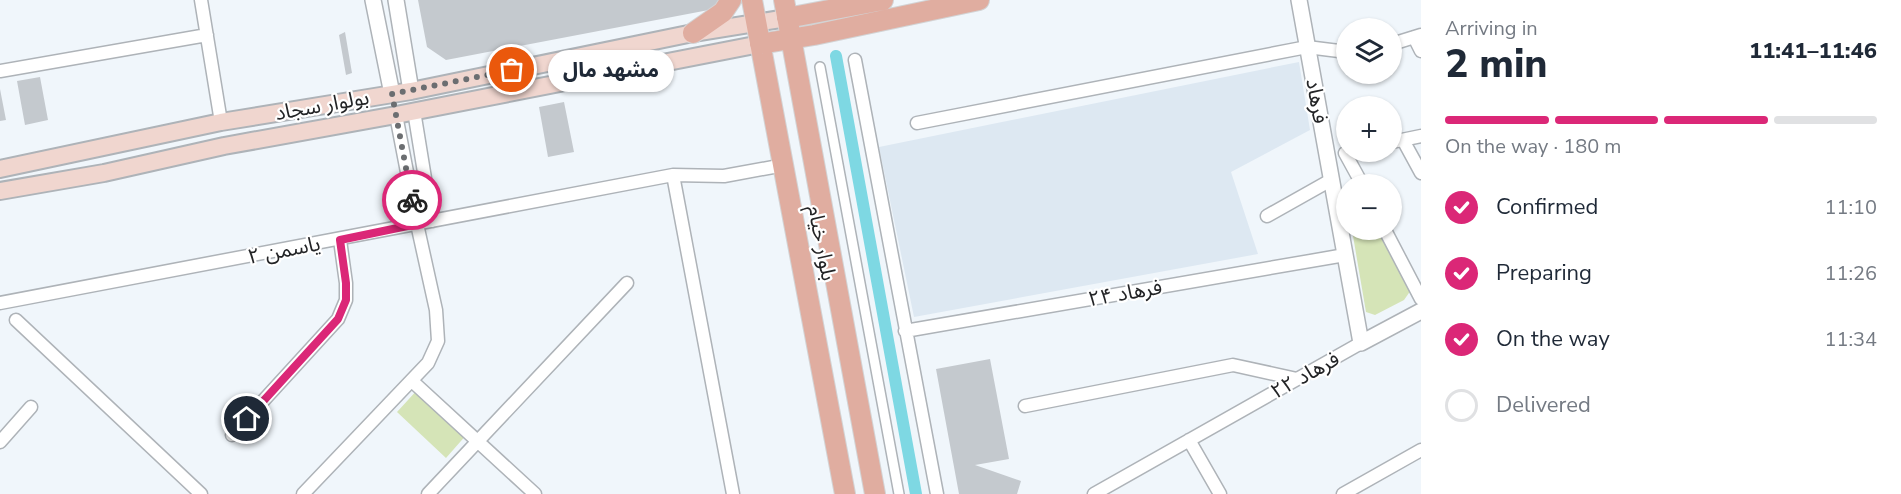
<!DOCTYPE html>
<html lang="en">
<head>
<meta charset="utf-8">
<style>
	body { margin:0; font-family:"Nunito Sans","Noto Sans Arabic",sans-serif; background:#f6f6f7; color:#1f2937; height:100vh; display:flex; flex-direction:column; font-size:22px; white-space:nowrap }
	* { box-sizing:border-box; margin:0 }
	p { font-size:20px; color:#747a83 }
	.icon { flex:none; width:33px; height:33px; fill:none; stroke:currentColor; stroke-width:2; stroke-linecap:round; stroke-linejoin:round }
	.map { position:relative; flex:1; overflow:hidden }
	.panel { display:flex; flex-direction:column; background:#fff; width:480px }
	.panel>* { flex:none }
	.controls { position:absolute; left:1336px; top:18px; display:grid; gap:12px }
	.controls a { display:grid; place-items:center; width:66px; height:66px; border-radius:50%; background:#fff; box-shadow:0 2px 4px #0004; font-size:30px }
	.pin { position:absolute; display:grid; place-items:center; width:51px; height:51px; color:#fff; margin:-26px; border:3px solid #fff; border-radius:50%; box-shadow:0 2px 6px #0007 }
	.courier { position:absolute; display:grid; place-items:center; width:60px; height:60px; margin:-30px; border:4px solid #db2777; border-radius:50%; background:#fff; color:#222; box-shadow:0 2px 8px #0007 }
	.bubble { position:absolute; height:42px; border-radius:21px; background:#fff; box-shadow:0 2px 4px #0004; font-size:20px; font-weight:800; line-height:42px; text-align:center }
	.overview em { font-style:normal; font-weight:800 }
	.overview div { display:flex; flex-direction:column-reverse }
	.overview { display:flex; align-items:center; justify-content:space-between; height:102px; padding:0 24px }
	h1 { font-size:39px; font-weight:800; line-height:45px }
	.bar { display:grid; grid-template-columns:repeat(4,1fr); gap:9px 6px; align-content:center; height:72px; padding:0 24px }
	.bar i { height:8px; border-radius:4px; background:#e0e1e3 }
	.bar .selected { background:#db2777 }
	.bar p { grid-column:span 4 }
	ol { padding:0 24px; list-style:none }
	li { display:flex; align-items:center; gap:18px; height:66px }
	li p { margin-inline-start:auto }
	li .icon { padding:6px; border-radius:50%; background:#db2777; color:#fff; stroke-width:4 }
	li:last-child { color:#747a83 }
	li i { width:33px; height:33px; border:3px solid #e0e1e3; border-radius:50% }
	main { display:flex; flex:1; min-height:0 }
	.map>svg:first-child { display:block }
	.built { fill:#dde8f2 }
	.green { fill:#d5e4b7 }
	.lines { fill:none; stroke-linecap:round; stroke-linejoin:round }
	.canal { stroke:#7ed8e3; stroke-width:12 }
	.building { fill:#c4c9ce }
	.pedestrian-casing { stroke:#aeb3b8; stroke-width:12 }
	.minor-casing { stroke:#aeb3b8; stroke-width:15 }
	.tertiary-casing { stroke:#aeb3b8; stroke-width:18 }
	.secondary-casing { stroke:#aeb3b8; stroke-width:20 }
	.primary-casing { stroke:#d3d3d4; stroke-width:22 }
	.pedestrian { stroke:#fff; stroke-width:9 }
	.minor { stroke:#fff; stroke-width:12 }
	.tertiary { stroke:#fff; stroke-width:15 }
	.secondary { stroke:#f0d6cf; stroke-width:16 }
	.primary { stroke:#e0ada0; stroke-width:20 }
	.done { stroke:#6b6e71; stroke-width:6; stroke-dasharray:0 10.8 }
	.route { stroke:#db2777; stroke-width:8 }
	.labels { text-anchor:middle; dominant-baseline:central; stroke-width:4.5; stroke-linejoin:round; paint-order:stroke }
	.street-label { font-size:21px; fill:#232426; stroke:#fff }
</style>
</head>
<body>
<main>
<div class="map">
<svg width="1421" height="494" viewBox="0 0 1421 494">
	<rect width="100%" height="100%" fill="#f0f6fb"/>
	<!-- built -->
	<path class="built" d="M1299,62L1310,130L1231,172L1258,254L914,317L879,147Z"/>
	<!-- green -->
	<path class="green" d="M1352,230H1381L1411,290L1404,300L1375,315L1366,312Z
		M419,388L468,433L446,458L397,412Z"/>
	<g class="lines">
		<!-- canal -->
		<path class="canal" d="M836,56L916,494"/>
	</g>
	<!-- building -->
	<path class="building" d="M418,0H719L714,9L446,60L427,47Z
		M345,32L352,73L346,75L339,35Z
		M40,77L48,120L25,125L17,81Z
		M0,89L6,120L0,121Z
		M564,102L574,152L548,157L539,107Z
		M990,359L1009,459L975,465L1021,481L1017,494H959L936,369Z"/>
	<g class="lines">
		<!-- pedestrian casing -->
		<g class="pedestrian-casing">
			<path id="pedestrian" d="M820,67L899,494"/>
		</g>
		<!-- minor casing -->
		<g class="minor-casing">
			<path id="minor" d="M201,0L221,122
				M1414,37L1421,51
				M1392,44L1421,35
				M855,60L937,494
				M0,71L207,35
				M414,111L432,221
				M917,123L1307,47L1347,52
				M1403,140L1421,173
				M1392,142L1421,136
				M1345,153L1362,184
				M673,175L733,494
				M1267,216L1331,180
				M1385,230L1421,299
				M0,303L673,175L724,176L784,165
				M16,320L201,494
				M905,331L1345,255
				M412,381L535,494
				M1025,406L1233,365L1297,379
				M232,435L338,319L346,300V283L340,240
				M1189,440L1220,494
				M0,442L31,407
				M303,494L428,363L438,341L436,310L417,224L396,115
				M428,494L627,283
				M1094,494L1361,343
				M1343,494L1421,450"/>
		</g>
		<!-- tertiary casing -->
		<g class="tertiary-casing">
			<path id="tertiary" d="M373,0L392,94
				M396,0L411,91
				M1299,0L1361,343L1421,311"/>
		</g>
		<!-- secondary casing -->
		<g class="secondary-casing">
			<path id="secondary" d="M0,169L221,122L411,91L693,33L787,18
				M0,191L104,173L224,146L396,115L760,44"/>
		</g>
		<!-- primary casing -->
		<g class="primary-casing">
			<path id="primary" d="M752,0L845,494
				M784,0L875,494
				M787,18L883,0
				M693,33L723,12L731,0
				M760,44L814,35L979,0"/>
		</g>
		<!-- pedestrian -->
		<use href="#pedestrian" class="pedestrian"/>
		<!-- minor -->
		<use href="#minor" class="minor"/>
		<!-- tertiary -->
		<use href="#tertiary" class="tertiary"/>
		<!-- secondary -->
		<use href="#secondary" class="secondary"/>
		<!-- primary -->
		<use href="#primary" class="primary"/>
	</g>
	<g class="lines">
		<!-- done -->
		<path class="done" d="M412,200L392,94L512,70"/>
		<!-- route -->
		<path class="route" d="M247,419L338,319L346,300V283L340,240L417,224L412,200"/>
	</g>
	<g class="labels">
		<!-- street labels -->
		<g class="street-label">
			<text transform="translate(1317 101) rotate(80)">فرهاد</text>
			<text transform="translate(322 105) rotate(-10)">بولوار سجاد</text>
			<text transform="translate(822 243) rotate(79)">بلوار خیام</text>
			<text transform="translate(284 250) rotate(-11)">یاسمن ۲</text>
			<text transform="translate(1125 293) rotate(-10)">فرهاد ۲۴</text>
			<text transform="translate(1305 375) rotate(-29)">فرهاد ۲۲</text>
		</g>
	</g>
</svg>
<div class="controls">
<a><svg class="icon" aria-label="layers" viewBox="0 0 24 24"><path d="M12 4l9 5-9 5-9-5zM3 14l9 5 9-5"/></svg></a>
<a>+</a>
<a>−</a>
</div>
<div class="pin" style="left:512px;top:70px;background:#ea580c"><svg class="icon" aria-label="bag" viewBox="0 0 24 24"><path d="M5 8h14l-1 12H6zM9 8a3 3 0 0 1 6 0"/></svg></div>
<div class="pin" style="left:247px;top:419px;background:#1f2937"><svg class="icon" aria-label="home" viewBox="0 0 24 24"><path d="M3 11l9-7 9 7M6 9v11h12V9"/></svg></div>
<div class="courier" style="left:412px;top:200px"><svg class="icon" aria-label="bike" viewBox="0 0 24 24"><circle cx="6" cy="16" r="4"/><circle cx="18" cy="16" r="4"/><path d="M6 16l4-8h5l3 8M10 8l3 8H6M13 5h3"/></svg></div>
<div class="bubble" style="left:548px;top:50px;width:126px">مشهد مال</div>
</div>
<section class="panel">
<div class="overview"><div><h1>2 min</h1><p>Arriving in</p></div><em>11:41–11:46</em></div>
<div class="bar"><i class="selected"></i><i class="selected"></i><i class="selected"></i><i></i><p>On the way · 180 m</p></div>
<ol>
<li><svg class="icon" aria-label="check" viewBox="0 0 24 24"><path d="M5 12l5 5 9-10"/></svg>Confirmed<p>11:10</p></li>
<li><svg class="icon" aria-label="check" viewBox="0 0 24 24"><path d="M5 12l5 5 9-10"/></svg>Preparing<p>11:26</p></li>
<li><svg class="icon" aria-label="check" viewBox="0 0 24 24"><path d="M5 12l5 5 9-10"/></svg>On the way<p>11:34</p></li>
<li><i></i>Delivered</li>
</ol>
</section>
</main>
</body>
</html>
